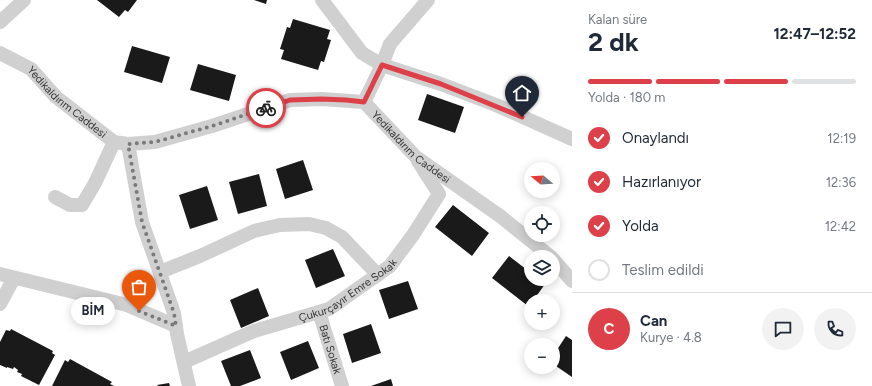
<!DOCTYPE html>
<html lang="tr">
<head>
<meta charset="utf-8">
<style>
	body { margin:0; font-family:Figtree,sans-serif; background:#f2f2f3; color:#1f2937; height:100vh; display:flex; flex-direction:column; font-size:15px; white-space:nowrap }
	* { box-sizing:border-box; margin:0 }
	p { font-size:13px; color:#747a83 }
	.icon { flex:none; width:22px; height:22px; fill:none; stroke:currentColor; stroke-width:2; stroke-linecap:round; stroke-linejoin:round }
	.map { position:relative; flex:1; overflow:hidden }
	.panel { display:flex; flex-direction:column; background:#fff; width:300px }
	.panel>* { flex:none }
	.needle { width:26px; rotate:288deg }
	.buttons { position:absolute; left:524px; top:162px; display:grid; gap:8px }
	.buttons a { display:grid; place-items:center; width:36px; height:36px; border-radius:50%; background:#fff; box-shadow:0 2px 10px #0003; font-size:20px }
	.pin { position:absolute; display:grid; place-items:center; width:34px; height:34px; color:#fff; margin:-41px -17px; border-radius:50% 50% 50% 0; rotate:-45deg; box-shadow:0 0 4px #0007 }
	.pin .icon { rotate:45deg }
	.courier { position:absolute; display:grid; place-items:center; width:40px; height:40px; margin:-20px; border:3px solid #de404a; border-radius:50%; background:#fff; color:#222; box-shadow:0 1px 5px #0007 }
	.bubble { position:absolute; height:28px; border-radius:14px; background:#fff; box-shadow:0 2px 10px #0003; font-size:13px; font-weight:700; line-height:28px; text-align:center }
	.summary em { font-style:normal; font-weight:700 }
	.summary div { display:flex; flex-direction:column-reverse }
	.summary { display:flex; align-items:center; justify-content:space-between; height:68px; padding:0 16px }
	h1 { font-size:26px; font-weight:700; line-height:30px }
	.bar { display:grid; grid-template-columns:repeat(4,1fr); gap:6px 4px; align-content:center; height:48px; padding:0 16px }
	.bar i { height:5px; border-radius:3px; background:#e0e1e3 }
	.bar .active { background:#de404a }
	.bar p { grid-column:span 4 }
	.line { display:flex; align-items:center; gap:10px; padding:0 16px; border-top:1px solid #e0e1e3 }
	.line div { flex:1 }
	.round { display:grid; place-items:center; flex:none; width:42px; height:42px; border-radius:21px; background:#f2f2f3 }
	ol { padding:0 16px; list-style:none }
	li { display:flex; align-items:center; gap:12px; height:44px }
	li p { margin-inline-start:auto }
	li .icon { padding:4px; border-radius:50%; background:#de404a; color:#fff; stroke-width:4 }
	li:last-child { color:#747a83 }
	li i { width:22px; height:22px; border:2px solid #e0e1e3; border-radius:50% }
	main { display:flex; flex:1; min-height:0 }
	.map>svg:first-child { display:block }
	.building { fill:#1a1a1a }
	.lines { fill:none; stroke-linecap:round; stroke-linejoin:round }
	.minor { stroke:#d0d0d0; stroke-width:14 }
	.done { stroke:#7a7a7a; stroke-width:4; stroke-dasharray:0 7.2 }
	.route { stroke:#de404a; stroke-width:5 }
	.labels { text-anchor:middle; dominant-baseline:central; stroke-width:4; stroke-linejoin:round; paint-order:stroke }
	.street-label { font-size:11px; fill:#333; stroke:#fff }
</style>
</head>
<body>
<main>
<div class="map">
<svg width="572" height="386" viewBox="0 0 572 386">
	<rect width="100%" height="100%" fill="#fff"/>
	<!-- building -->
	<path class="building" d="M97,0H137L128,12L125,10L119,17Z
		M254,0H267L266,4Z
		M293,19L330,30L327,39L331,40L324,62L321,61L318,70L281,59L284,50L280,49L287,27L290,28Z
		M132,46L170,57L162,83L124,72Z
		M198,64L236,75L229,101L190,90Z
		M427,94L464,107L455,133L418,120Z
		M303,160L313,190L285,199L276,169Z
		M259,174L267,206L238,214L229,182Z
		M207,186L218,220L190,229L179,195Z
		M453,205L489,233L472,256L435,227Z
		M333,249L345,276L316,288L305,260Z
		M509,256L531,273V279H539L545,284L533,301H531L528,306L492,278Z
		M408,281L418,309L389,319L379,290Z
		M258,288L269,316L241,328L230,300Z
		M371,324L381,353L352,363L343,334Z
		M11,329L53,351L52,353L55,355L39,385L21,376L22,374L17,372L18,370L14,367L13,369L7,367V368L0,365V342L6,330L10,331Z
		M566,336L572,340V377L553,364V356Z
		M308,341L319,368L291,380L280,352Z
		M250,350L261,378L240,386H231L221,361Z
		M70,359L112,382L110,384L114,386H52L65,360L68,362Z
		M391,379L393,386H371Z
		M169,383L170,386H158L157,385Z"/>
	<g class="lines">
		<!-- minor -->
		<g class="minor">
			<path d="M322,0L362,53L382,65L441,84L496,105L572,139"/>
			<path d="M0,22L24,0"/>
			<path id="s1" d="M0,53L31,69L56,97L114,142L128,144L155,142L212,126L290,100L322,99L364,102L416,157L500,216L551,257"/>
			<path d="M364,102L382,65L390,44L428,0"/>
			<path d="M128,144L142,222L174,313L177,334L189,386"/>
			<path d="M55,197L70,205H82L95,183L114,142"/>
			<path d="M553,259L572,281"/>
			<path d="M160,272L200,256L254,231L280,225L309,224L326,228L342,237L378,275"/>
			<path d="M0,274L127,305L176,326"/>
			<path d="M0,304L14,278"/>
			<path id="s2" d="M319,312L342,386"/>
			<path id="s3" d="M184,362L254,331L329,309L390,266L413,235L439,194L418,161"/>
		</g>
	</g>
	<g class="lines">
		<!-- done -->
		<path class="done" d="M139,311L176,326L174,313L142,222L128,144L155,142L212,126L266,108"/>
		<!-- route -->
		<path class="route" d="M266,108L290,100L322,99L346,100L364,102L382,65L441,84L522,117"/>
	</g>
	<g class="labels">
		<!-- street labels -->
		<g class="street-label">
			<text stroke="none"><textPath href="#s1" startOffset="84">Yedikaldırım Caddesi</textPath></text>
			<text stroke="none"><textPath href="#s1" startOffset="468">Yedikaldırım Caddesi</textPath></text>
			<text stroke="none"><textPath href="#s3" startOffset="180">Çukurçayır Emre Sokak</textPath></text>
			<text stroke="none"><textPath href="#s2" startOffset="39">Batı Sokak</textPath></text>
		</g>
	</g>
</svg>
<div class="buttons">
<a><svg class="needle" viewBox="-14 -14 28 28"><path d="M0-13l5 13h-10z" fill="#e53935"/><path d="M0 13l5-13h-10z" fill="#747a83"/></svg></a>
<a><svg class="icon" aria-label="locate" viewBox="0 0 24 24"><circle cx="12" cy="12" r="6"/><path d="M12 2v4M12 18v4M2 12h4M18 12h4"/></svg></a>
<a><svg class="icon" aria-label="layers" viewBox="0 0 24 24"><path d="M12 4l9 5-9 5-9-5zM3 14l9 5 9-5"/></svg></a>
<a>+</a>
<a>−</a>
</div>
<div class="pin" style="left:139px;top:311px;background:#ea580c"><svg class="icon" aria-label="bag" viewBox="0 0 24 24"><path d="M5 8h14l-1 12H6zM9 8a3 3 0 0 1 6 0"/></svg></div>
<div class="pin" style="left:522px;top:117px;background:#1f2937"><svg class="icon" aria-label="home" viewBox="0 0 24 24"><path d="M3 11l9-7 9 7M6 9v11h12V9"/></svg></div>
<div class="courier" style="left:266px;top:108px"><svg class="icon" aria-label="bike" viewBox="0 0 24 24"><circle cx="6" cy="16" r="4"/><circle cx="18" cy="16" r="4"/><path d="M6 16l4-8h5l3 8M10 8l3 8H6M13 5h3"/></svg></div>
<div class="bubble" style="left:71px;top:297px;width:44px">BİM</div>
</div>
<section class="panel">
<div class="summary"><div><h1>2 dk</h1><p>Kalan süre</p></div><em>12:47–12:52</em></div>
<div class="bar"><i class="active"></i><i class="active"></i><i class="active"></i><i></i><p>Yolda · 180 m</p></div>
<ol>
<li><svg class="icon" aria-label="check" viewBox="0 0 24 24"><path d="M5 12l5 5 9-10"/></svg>Onaylandı<p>12:19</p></li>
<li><svg class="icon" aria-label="check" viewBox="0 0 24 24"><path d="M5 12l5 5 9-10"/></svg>Hazırlanıyor<p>12:36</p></li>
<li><svg class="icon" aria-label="check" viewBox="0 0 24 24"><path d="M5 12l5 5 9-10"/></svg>Yolda<p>12:42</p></li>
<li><i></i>Teslim edildi</li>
</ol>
<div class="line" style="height:72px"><b class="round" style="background:#de404a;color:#fff">C</b><div><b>Can</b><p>Kurye · 4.8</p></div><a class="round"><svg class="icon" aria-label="chat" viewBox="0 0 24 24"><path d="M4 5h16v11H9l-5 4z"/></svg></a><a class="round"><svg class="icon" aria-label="phone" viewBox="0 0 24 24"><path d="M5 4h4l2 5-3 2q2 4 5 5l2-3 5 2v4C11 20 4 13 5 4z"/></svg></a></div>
</section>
</main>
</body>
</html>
